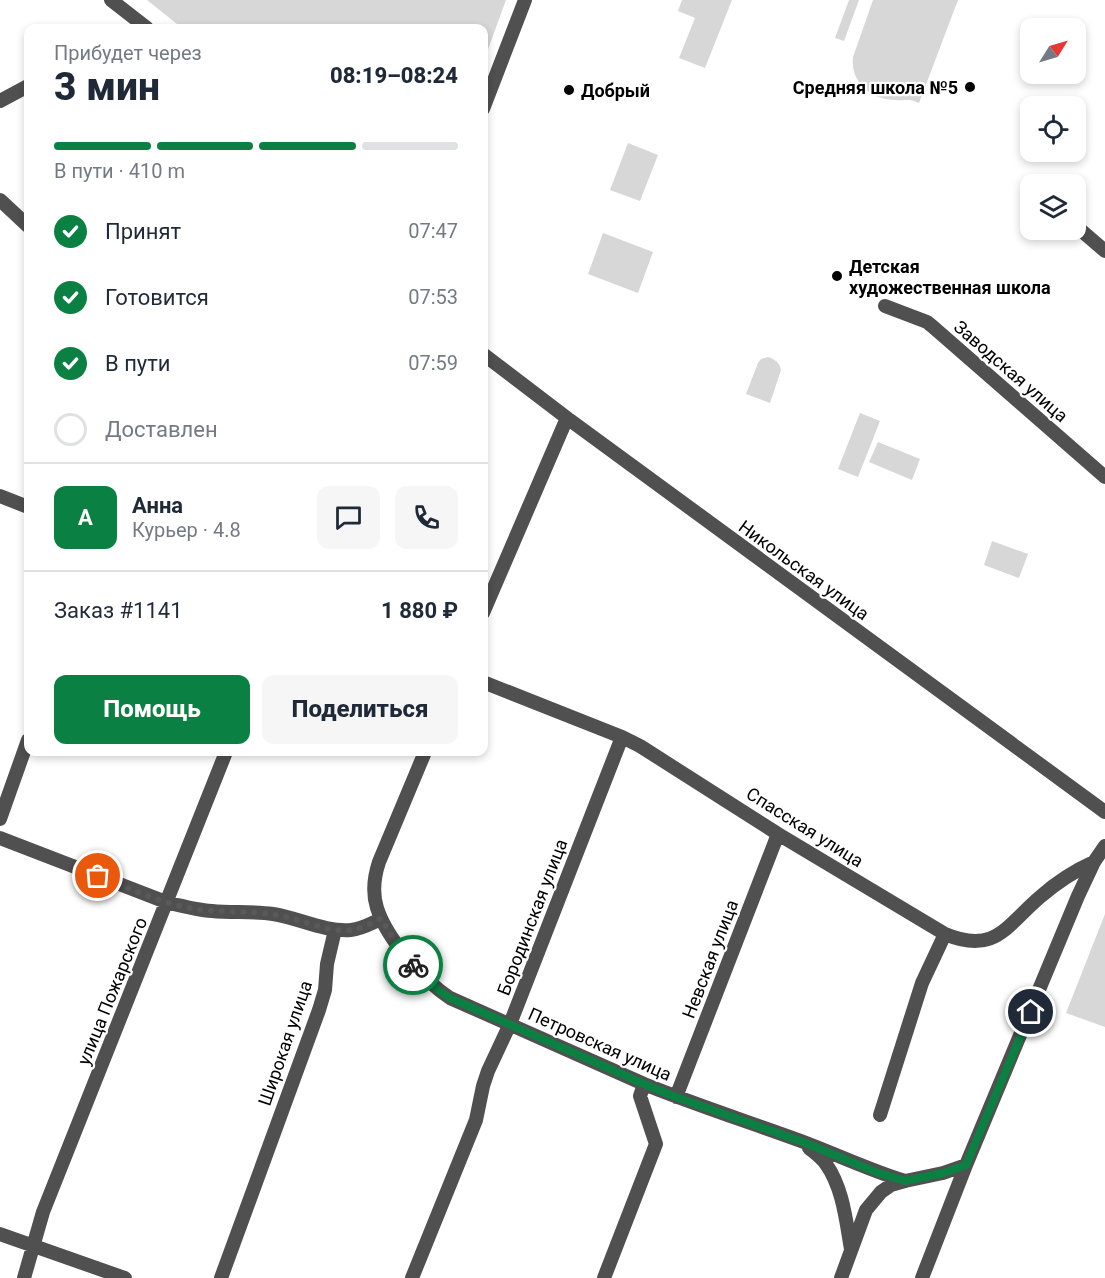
<!DOCTYPE html>
<html lang="ru">
<head>
<meta charset="utf-8">
<style>
	body { margin:0; font-family:Roboto,sans-serif; background:#f6f6f7; color:#1f2937; height:100vh; display:flex; flex-direction:column; font-size:22px; white-space:nowrap }
	* { box-sizing:border-box; margin:0 }
	p { font-size:20px; color:#747a83 }
	.icon { flex:none; width:33px; height:33px; fill:none; stroke:currentColor; stroke-width:2; stroke-linecap:round; stroke-linejoin:round }
	.map { position:relative; flex:1; overflow:hidden }
	.side { position:absolute; left:24px; top:24px; width:464px; height:732px; display:flex; flex-direction:column; background:#fff; border-radius:12px; box-shadow:0 3px 9px #0003 }
	.side>* { flex:none }
	.needle { width:39px; rotate:53deg }
	.tools { position:absolute; left:1020px; top:18px; display:grid; gap:12px }
	.tools a { display:grid; place-items:center; width:66px; height:66px; border-radius:12px; background:#fff; box-shadow:0 3px 9px #0003; font-size:30px }
	.pin { position:absolute; display:grid; place-items:center; width:51px; height:51px; color:#fff; margin:-26px; border:3px solid #fff; border-radius:50%; box-shadow:0 2px 6px #0007 }
	.courier { position:absolute; display:grid; place-items:center; width:60px; height:60px; margin:-30px; border:4px solid #0b8043; border-radius:50%; background:#fff; color:#222; box-shadow:0 2px 8px #0007 }
	.overview em { font-style:normal; font-weight:800 }
	.overview div { display:flex; flex-direction:column-reverse }
	.overview { display:flex; align-items:center; justify-content:space-between; height:102px; padding:0 30px }
	h1 { font-size:39px; font-weight:800; line-height:45px }
	.bar { display:grid; grid-template-columns:repeat(4,1fr); gap:9px 6px; align-content:center; height:72px; padding:0 30px }
	.bar i { height:8px; border-radius:4px; background:#e0e1e3 }
	.bar .on { background:#0b8043 }
	.bar p { grid-column:span 4 }
	.line { display:flex; align-items:center; gap:15px; padding:0 30px; border-top:2px solid #e0e1e3 }
	.line div { flex:1 }
	.round { display:grid; place-items:center; flex:none; width:63px; height:63px; border-radius:12px; background:#f6f6f7 }
	ol { padding:0 30px; list-style:none }
	li { display:flex; align-items:center; gap:18px; height:66px }
	li p { margin-inline-start:auto }
	li .icon { padding:6px; border-radius:50%; background:#0b8043; color:#fff; stroke-width:4 }
	li:last-child { color:#747a83 }
	li i { width:33px; height:33px; border:3px solid #e0e1e3; border-radius:50% }
	.button { display:flex; gap:12px; margin-top:auto; padding:12px 30px }
	.button a { flex:1; height:69px; border-radius:12px; background:#0b8043; color:#fff; font-size:24px; font-weight:800; line-height:69px; text-align:center }
	.button a+a { background:#f6f6f7; color:#1f2937 }
	.map>svg:first-child { display:block }
	.green { fill:#d7d7d7 }
	.lines { fill:none; stroke-linecap:round; stroke-linejoin:round }
	.minor { stroke:#505050; stroke-width:14 }
	.done { stroke:#595959; stroke-width:6; stroke-dasharray:0 10.8 }
	.route { stroke:#0b8043; stroke-width:8 }
	.poi-dot { fill:#000; stroke:#fff; stroke-width:2 }
	.labels { text-anchor:middle; dominant-baseline:central; stroke-width:4.5; stroke-linejoin:round; paint-order:stroke }
	.poi-label { font-size:18px; font-weight:bold; fill:#000; stroke:#fff; text-anchor:start }
	.street-label { font-size:18px; fill:#000; stroke:#fff }
</style>
</head>
<body>
<div class="map">
<svg width="1105" height="1278" viewBox="0 0 1105 1278">
	<rect width="100%" height="100%" fill="#fff"/>
	<!-- green -->
	<path class="green" d="M147,0H506L483,63V28H182Z
		M682,0H732L705,68L679,58L695,18L678,11Z
		M849,0H859L844,41L835,38Z
		M873,0H958L919,103C908,98 907,101 896,100C871,100 850,82 853,57Z
		M628,143L658,155L640,201L610,190Z
		M603,233L653,252L638,293L588,274Z
		M768,357C775,359 780,363 781,370L770,403L746,394L758,363L761,359Z
		M860,413L880,421L858,477L838,469Z
		M878,442L920,459L912,480L869,462Z
		M992,541L1028,554L1019,578L984,565Z
		M1105,914V1027L1066,1013Z"/>
	<g class="lines">
		<!-- minor -->
		<path class="minor" d="M111,0L147,28
			M0,101L28,86
			M483,109L525,0
			M0,200L28,226
			M1076,226L1105,251
			M885,306L927,322L932,326L1105,477
			M483,354L567,418L1105,812
			M0,496L28,507
			M483,613L567,418
			M483,682L622,737L640,746L778,834L945,934C995,955 1006,926 1040,897C1057,882 1074,871 1094,862
			M425,752L379,862C374,877 372,892 377,908C387,939 423,980 450,998L644,1084C696,1105 749,1122 801,1141C836,1154 869,1170 905,1181
			M0,819L28,740
			M0,838L166,902C182,906 197,910 212,911C232,913 253,911 273,914C299,918 324,932 351,930C362,929 372,923 381,919
			M676,1097L778,834
			M880,1115L922,983L945,934
			M809,1148C815,1153 822,1158 826,1164C843,1188 846,1221 851,1249
			M0,1234L125,1278
			M24,1278L43,1212L226,752
			M221,1278L319,1010L325,990L327,964L335,930
			M412,1278L476,1120L483,1086L488,1071L510,1024L622,737
			M604,1278L656,1144L640,1096L644,1084
			M841,1278L866,1210L881,1192L891,1185L905,1181L943,1173L966,1165
			M922,1278L966,1165L1078,896L1094,862L1105,846"/>
	</g>
	<g class="lines">
		<!-- done -->
		<path class="done" d="M98,876C128,888 158,902 189,908C216,913 244,910 271,914C298,917 324,933 352,930C362,929 372,923 381,918L391,935L413,965"/>
		<!-- route -->
		<path class="route" d="M413,965L438,990L450,998L644,1084L676,1097L803,1142L876,1172L905,1181L943,1173L966,1165L1031,1012"/>
	</g>
	<!-- markers -->
	<g class="poi-dot">
		<circle cx="970" cy="87" r="6"/>
		<circle cx="569" cy="90" r="6"/>
		<circle cx="837" cy="276" r="6"/>
	</g>
	<g class="labels">
		<!-- poi labels -->
		<g class="poi-label">
			<text x="958" y="87" text-anchor="end">Средняя школа №5</text>
			<text x="581" y="90">Добрый</text>
			<text x="849" y="266">Детская<tspan x="849" dy="21">художественная школа</tspan></text>
		</g>
		<!-- street labels -->
		<g class="street-label">
			<text transform="translate(1011 371) rotate(41)">Заводская улица</text>
			<text transform="translate(804 570) rotate(36)">Никольская улица</text>
			<text transform="translate(805 827) rotate(32)">Спасская улица</text>
			<text transform="translate(532 917) rotate(-69)">Бородинская улица</text>
			<text transform="translate(710 959) rotate(-69)">Невская улица</text>
			<text transform="translate(112 991) rotate(-68)">улица Пожарского</text>
			<text transform="translate(285 1043) rotate(-71)">Широкая улица</text>
			<text transform="translate(600 1044) rotate(24)">Петровская улица</text>
		</g>
	</g>
</svg>
<div class="tools">
<a><svg class="needle" viewBox="-14 -14 28 28"><path d="M0-13l5 13h-10z" fill="#e53935"/><path d="M0 13l5-13h-10z" fill="#747a83"/></svg></a>
<a><svg class="icon" aria-label="locate" viewBox="0 0 24 24"><circle cx="12" cy="12" r="6"/><path d="M12 2v4M12 18v4M2 12h4M18 12h4"/></svg></a>
<a><svg class="icon" aria-label="layers" viewBox="0 0 24 24"><path d="M12 4l9 5-9 5-9-5zM3 14l9 5 9-5"/></svg></a>
</div>
<div class="pin" style="left:98px;top:876px;background:#ea580c"><svg class="icon" aria-label="bag" viewBox="0 0 24 24"><path d="M5 8h14l-1 12H6zM9 8a3 3 0 0 1 6 0"/></svg></div>
<div class="pin" style="left:1031px;top:1012px;background:#1f2937"><svg class="icon" aria-label="home" viewBox="0 0 24 24"><path d="M3 11l9-7 9 7M6 9v11h12V9"/></svg></div>
<div class="courier" style="left:413px;top:965px"><svg class="icon" aria-label="bike" viewBox="0 0 24 24"><circle cx="6" cy="16" r="4"/><circle cx="18" cy="16" r="4"/><path d="M6 16l4-8h5l3 8M10 8l3 8H6M13 5h3"/></svg></div>
<section class="side">
<div class="overview"><div><h1>3 мин</h1><p>Прибудет через</p></div><em>08:19–08:24</em></div>
<div class="bar"><i class="on"></i><i class="on"></i><i class="on"></i><i></i><p>В пути · 410 m</p></div>
<ol>
<li><svg class="icon" aria-label="check" viewBox="0 0 24 24"><path d="M5 12l5 5 9-10"/></svg>Принят<p>07:47</p></li>
<li><svg class="icon" aria-label="check" viewBox="0 0 24 24"><path d="M5 12l5 5 9-10"/></svg>Готовится<p>07:53</p></li>
<li><svg class="icon" aria-label="check" viewBox="0 0 24 24"><path d="M5 12l5 5 9-10"/></svg>В пути<p>07:59</p></li>
<li><i></i>Доставлен</li>
</ol>
<div class="line" style="height:108px"><b class="round" style="background:#0b8043;color:#fff">А</b><div><b>Анна</b><p>Курьер · 4.8</p></div><a class="round"><svg class="icon" aria-label="chat" viewBox="0 0 24 24"><path d="M4 5h16v11H9l-5 4z"/></svg></a><a class="round"><svg class="icon" aria-label="phone" viewBox="0 0 24 24"><path d="M5 4h4l2 5-3 2q2 4 5 5l2-3 5 2v4C11 20 4 13 5 4z"/></svg></a></div>
<div class="line" style="height:78px"><div>Заказ #1141</div><b>1 880 ₽</b></div>
<div class="button"><a>Помощь</a><a>Поделиться</a></div>
</section>
</div>
</body>
</html>
